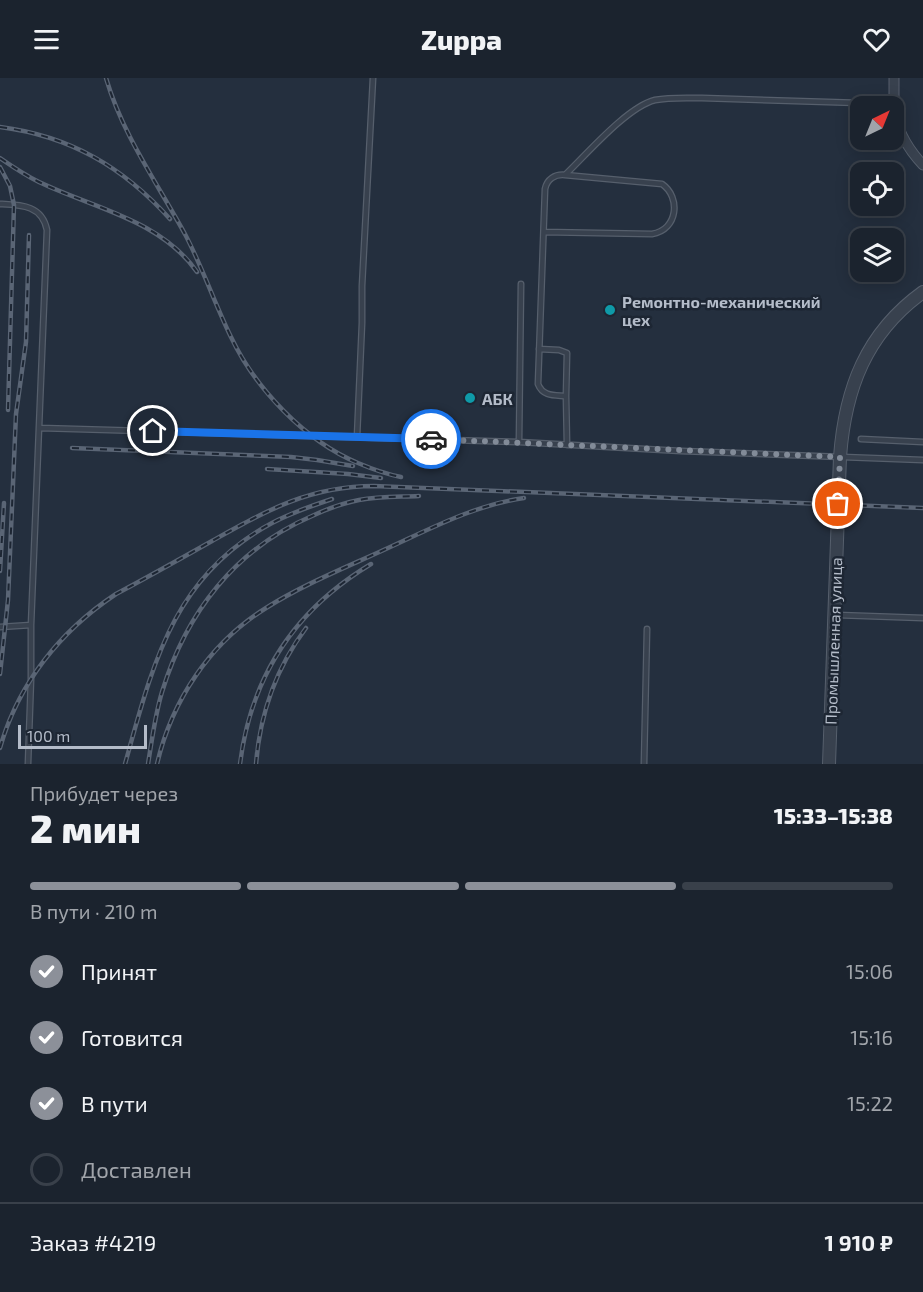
<!DOCTYPE html>
<html lang="ru">
<head>
<meta charset="utf-8">
<style>
	body { margin:0; font-family:"Exo 2",sans-serif; background:#242b36; color:#f1f3f6; height:100vh; display:flex; flex-direction:column; font-size:22px; white-space:nowrap }
	* { box-sizing:border-box; margin:0 }
	p { font-size:20px; color:#a0a4aa }
	.icon { flex:none; width:33px; height:33px; fill:none; stroke:currentColor; stroke-width:2; stroke-linecap:round; stroke-linejoin:round }
	.map { position:relative; height:686px; overflow:hidden }
	.details { display:flex; flex-direction:column; background:#1b232e; flex:1 }
	.details>* { flex:none }
	.needle { width:39px; rotate:43deg }
	.buttons { position:absolute; left:850px; top:18px; display:grid; gap:12px }
	.buttons a { display:grid; place-items:center; width:54px; height:54px; border-radius:12px; background:#1b232e; box-shadow:0 3px 15px #0003,0 0 0 2px #39404a; font-size:30px }
	.scale { position:absolute; left:18px; bottom:15px; width:129px; box-sizing:border-box; padding-left:6px; border:3px solid #b4bcc9; border-top:0; font-size:16px; line-height:21px; white-space:nowrap; color:#b4bcc9; -webkit-text-stroke:4px #1d2633; paint-order:stroke }
	.pin { position:absolute; display:grid; place-items:center; width:51px; height:51px; color:#fff; margin:-26px; border:3px solid #fff; border-radius:50%; box-shadow:0 2px 6px #0007 }
	.courier { position:absolute; display:grid; place-items:center; width:60px; height:60px; margin:-30px; border:4px solid #1a73e8; border-radius:50%; background:#fff; color:#222; box-shadow:0 2px 8px #0007 }
	.overview em { font-style:normal; font-weight:800 }
	.overview div { display:flex; flex-direction:column-reverse }
	.overview { display:flex; align-items:center; justify-content:space-between; height:102px; padding:0 30px }
	h1 { font-size:39px; font-weight:800; line-height:45px }
	.bar { display:grid; grid-template-columns:repeat(4,1fr); gap:9px 6px; align-content:center; height:72px; padding:0 30px }
	.bar i { height:8px; border-radius:4px; background:#39404a }
	.bar .active { background:#8c9099 }
	.bar p { grid-column:span 4 }
	.line { display:flex; align-items:center; gap:15px; padding:0 30px; border-top:2px solid #39404a }
	.line div { flex:1 }
	ol { padding:0 30px; list-style:none }
	li { display:flex; align-items:center; gap:18px; height:66px }
	li p { margin-inline-start:auto }
	li .icon { padding:6px; border-radius:50%; background:#8c9099; color:#fff; stroke-width:4 }
	li:last-child { color:#a0a4aa }
	li i { width:33px; height:33px; border:3px solid #39404a; border-radius:50% }
	header { display:flex; justify-content:space-between; align-items:center; height:78px; padding:0 30px; background:#1b232e; font-size:27px; font-weight:800 }
	.map>svg:first-child { display:block }
	.lines { fill:none; stroke-linecap:round; stroke-linejoin:round }
	.service-casing { stroke:#565f6c; stroke-width:7 }
	.minor-casing { stroke:#565f6c; stroke-width:11 }
	.tertiary-casing { stroke:#565f6c; stroke-width:14 }
	.service { stroke:#38414e; stroke-width:4.5 }
	.minor { stroke:#38414e; stroke-width:9 }
	.tertiary { stroke:#38414e; stroke-width:12 }
	.rail-casing { stroke:#5a6575; stroke-width:4.5 }
	.rail { stroke:#1d2633; stroke-width:2; stroke-dasharray:7; stroke-linecap:butt }
	.done { stroke:#828b98; stroke-width:6; stroke-dasharray:0 10.8 }
	.route { stroke:#1a73e8; stroke-width:8 }
	.culture-dot { fill:#0f9aa8; stroke:#1d2633; stroke-width:2 }
	.labels { text-anchor:middle; dominant-baseline:central; stroke-width:5; stroke-linejoin:round; paint-order:stroke }
	.poi-label { font-size:16px; font-weight:bold; fill:#b4bcc9; stroke:#1d2633; text-anchor:start }
	.street-label { font-size:16px; fill:#b4bcc9; stroke:#1d2633 }
</style>
</head>
<body>
<header><svg class="icon" aria-label="menu" viewBox="0 0 24 24"><path d="M4 6h16M4 12h16M4 18h16"/></svg>Zuppa<svg class="icon" aria-label="heart" viewBox="0 0 24 24"><path d="M12 20l-8-8c-3-5 5-10 8-4 3-6 11-1 8 4z"/></svg></header>
<div class="map">
<svg width="923" height="686" viewBox="0 0 923 686">
	<rect width="100%" height="100%" fill="#242f3e"/>
	<g class="lines">
		<!-- service casing -->
		<g class="service-casing">
			<path id="service" d="M0,126C21,127 42,127 47,152L31,547V601L28,686
				M544,154L652,156C678,152 681,119 662,106L565,97
				M539,271L559,272L567,275L566,318
				M40,350L519,364L681,373L923,382
				M357,359L362,245V208L373,0
				M861,361L923,364
				M519,364L521,206
				M567,367L566,318C555,317 543,319 538,306L545,111C547,101 555,96 565,97C587,76 627,29 655,22C670,19 686,20 702,20L893,26
				M837,537L923,540
				M0,549L31,547
				M644,686L647,551"/>
		</g>
		<!-- minor casing -->
		<g class="minor-casing">
			<path id="minor" d="M894,28V0
				M894,31C897,52 908,71 923,87"/>
		</g>
		<!-- tertiary casing -->
		<g class="tertiary-casing">
			<path id="tertiary" d="M829,686L840,379C845,311 866,255 923,214"/>
		</g>
		<!-- service -->
		<use href="#service" class="service"/>
		<!-- minor -->
		<use href="#minor" class="minor"/>
		<!-- tertiary -->
		<use href="#tertiary" class="tertiary"/>
		<!-- rail casing -->
		<g class="rail-casing">
			<path id="rail" d="M106,0C123,58 158,106 186,158C203,191 215,226 231,259C255,310 305,363 358,385C372,391 386,396 401,399
				M0,49C70,58 123,89 170,141
				M0,80C13,89 25,97 39,104C93,130 161,142 197,194
				M0,89L10,108L14,127L8,332
				M72,370L291,379L317,382L353,388
				M267,391L348,396L381,400
				M0,493L4,425
				M0,596L8,522L16,336L26,264L29,157
				M0,670C18,606 60,553 116,516C148,499 180,481 212,463C266,433 309,408 374,408L923,430
				M125,686C153,586 173,498 272,445C291,435 311,428 332,421
				M148,686C152,662 155,637 162,614C186,535 235,471 312,438C327,431 343,425 359,422C379,418 399,419 419,418
				M157,686C172,622 210,565 266,530C304,506 347,489 388,470C432,450 475,427 524,420
				M240,686C251,598 296,531 371,486
				M256,686C260,636 276,590 306,550"/>
		</g>
		<!-- rail -->
		<use href="#rail" class="rail"/>
	</g>
	<g class="lines">
		<!-- done -->
		<path class="done" d="M431,361L840,379L838,426"/>
		<!-- route -->
		<path class="route" d="M153,353L431,361"/>
	</g>
	<!-- markers -->
	<g class="culture-dot">
		<circle cx="610" cy="232" r="6"/>
		<circle cx="470" cy="320" r="6"/>
	</g>
	<g class="labels">
		<!-- poi labels -->
		<g class="poi-label">
			<text x="622" y="223">Ремонтно-механический<tspan x="622" dy="18">цех</tspan></text>
			<text x="482" y="320">АБК</text>
		</g>
		<!-- street labels -->
		<g class="street-label">
			<text transform="translate(833 563) rotate(-88)">Промышленная улица</text>
		</g>
	</g>
</svg>
<div class="buttons">
<a><svg class="needle" viewBox="-14 -14 28 28"><path d="M0-13l5 13h-10z" fill="#e53935"/><path d="M0 13l5-13h-10z" fill="#a0a4aa"/></svg></a>
<a><svg class="icon" aria-label="locate" viewBox="0 0 24 24"><circle cx="12" cy="12" r="6"/><path d="M12 2v4M12 18v4M2 12h4M18 12h4"/></svg></a>
<a><svg class="icon" aria-label="layers" viewBox="0 0 24 24"><path d="M12 4l9 5-9 5-9-5zM3 14l9 5 9-5"/></svg></a>
</div>
<div class="scale">100 m</div>
<div class="pin" style="left:838px;top:426px;background:#ea580c"><svg class="icon" aria-label="bag" viewBox="0 0 24 24"><path d="M5 8h14l-1 12H6zM9 8a3 3 0 0 1 6 0"/></svg></div>
<div class="pin" style="left:153px;top:353px;background:#1f2937"><svg class="icon" aria-label="home" viewBox="0 0 24 24"><path d="M3 11l9-7 9 7M6 9v11h12V9"/></svg></div>
<div class="courier" style="left:431px;top:361px"><svg class="icon" aria-label="car" viewBox="0 0 24 24"><path d="M5 17H2v-5l4-1 3-4h7l3 4 3 1v5h-3M9 17h6M6 11h13"/><circle cx="7" cy="17" r="2"/><circle cx="17" cy="17" r="2"/></svg></div>
</div>
<section class="details">
<div class="overview"><div><h1>2 мин</h1><p>Прибудет через</p></div><em>15:33–15:38</em></div>
<div class="bar"><i class="active"></i><i class="active"></i><i class="active"></i><i></i><p>В пути · 210 m</p></div>
<ol>
<li><svg class="icon" aria-label="check" viewBox="0 0 24 24"><path d="M5 12l5 5 9-10"/></svg>Принят<p>15:06</p></li>
<li><svg class="icon" aria-label="check" viewBox="0 0 24 24"><path d="M5 12l5 5 9-10"/></svg>Готовится<p>15:16</p></li>
<li><svg class="icon" aria-label="check" viewBox="0 0 24 24"><path d="M5 12l5 5 9-10"/></svg>В пути<p>15:22</p></li>
<li><i></i>Доставлен</li>
</ol>
<div class="line" style="height:78px"><div>Заказ #4219</div><b>1 910 ₽</b></div>
</section>
</body>
</html>
